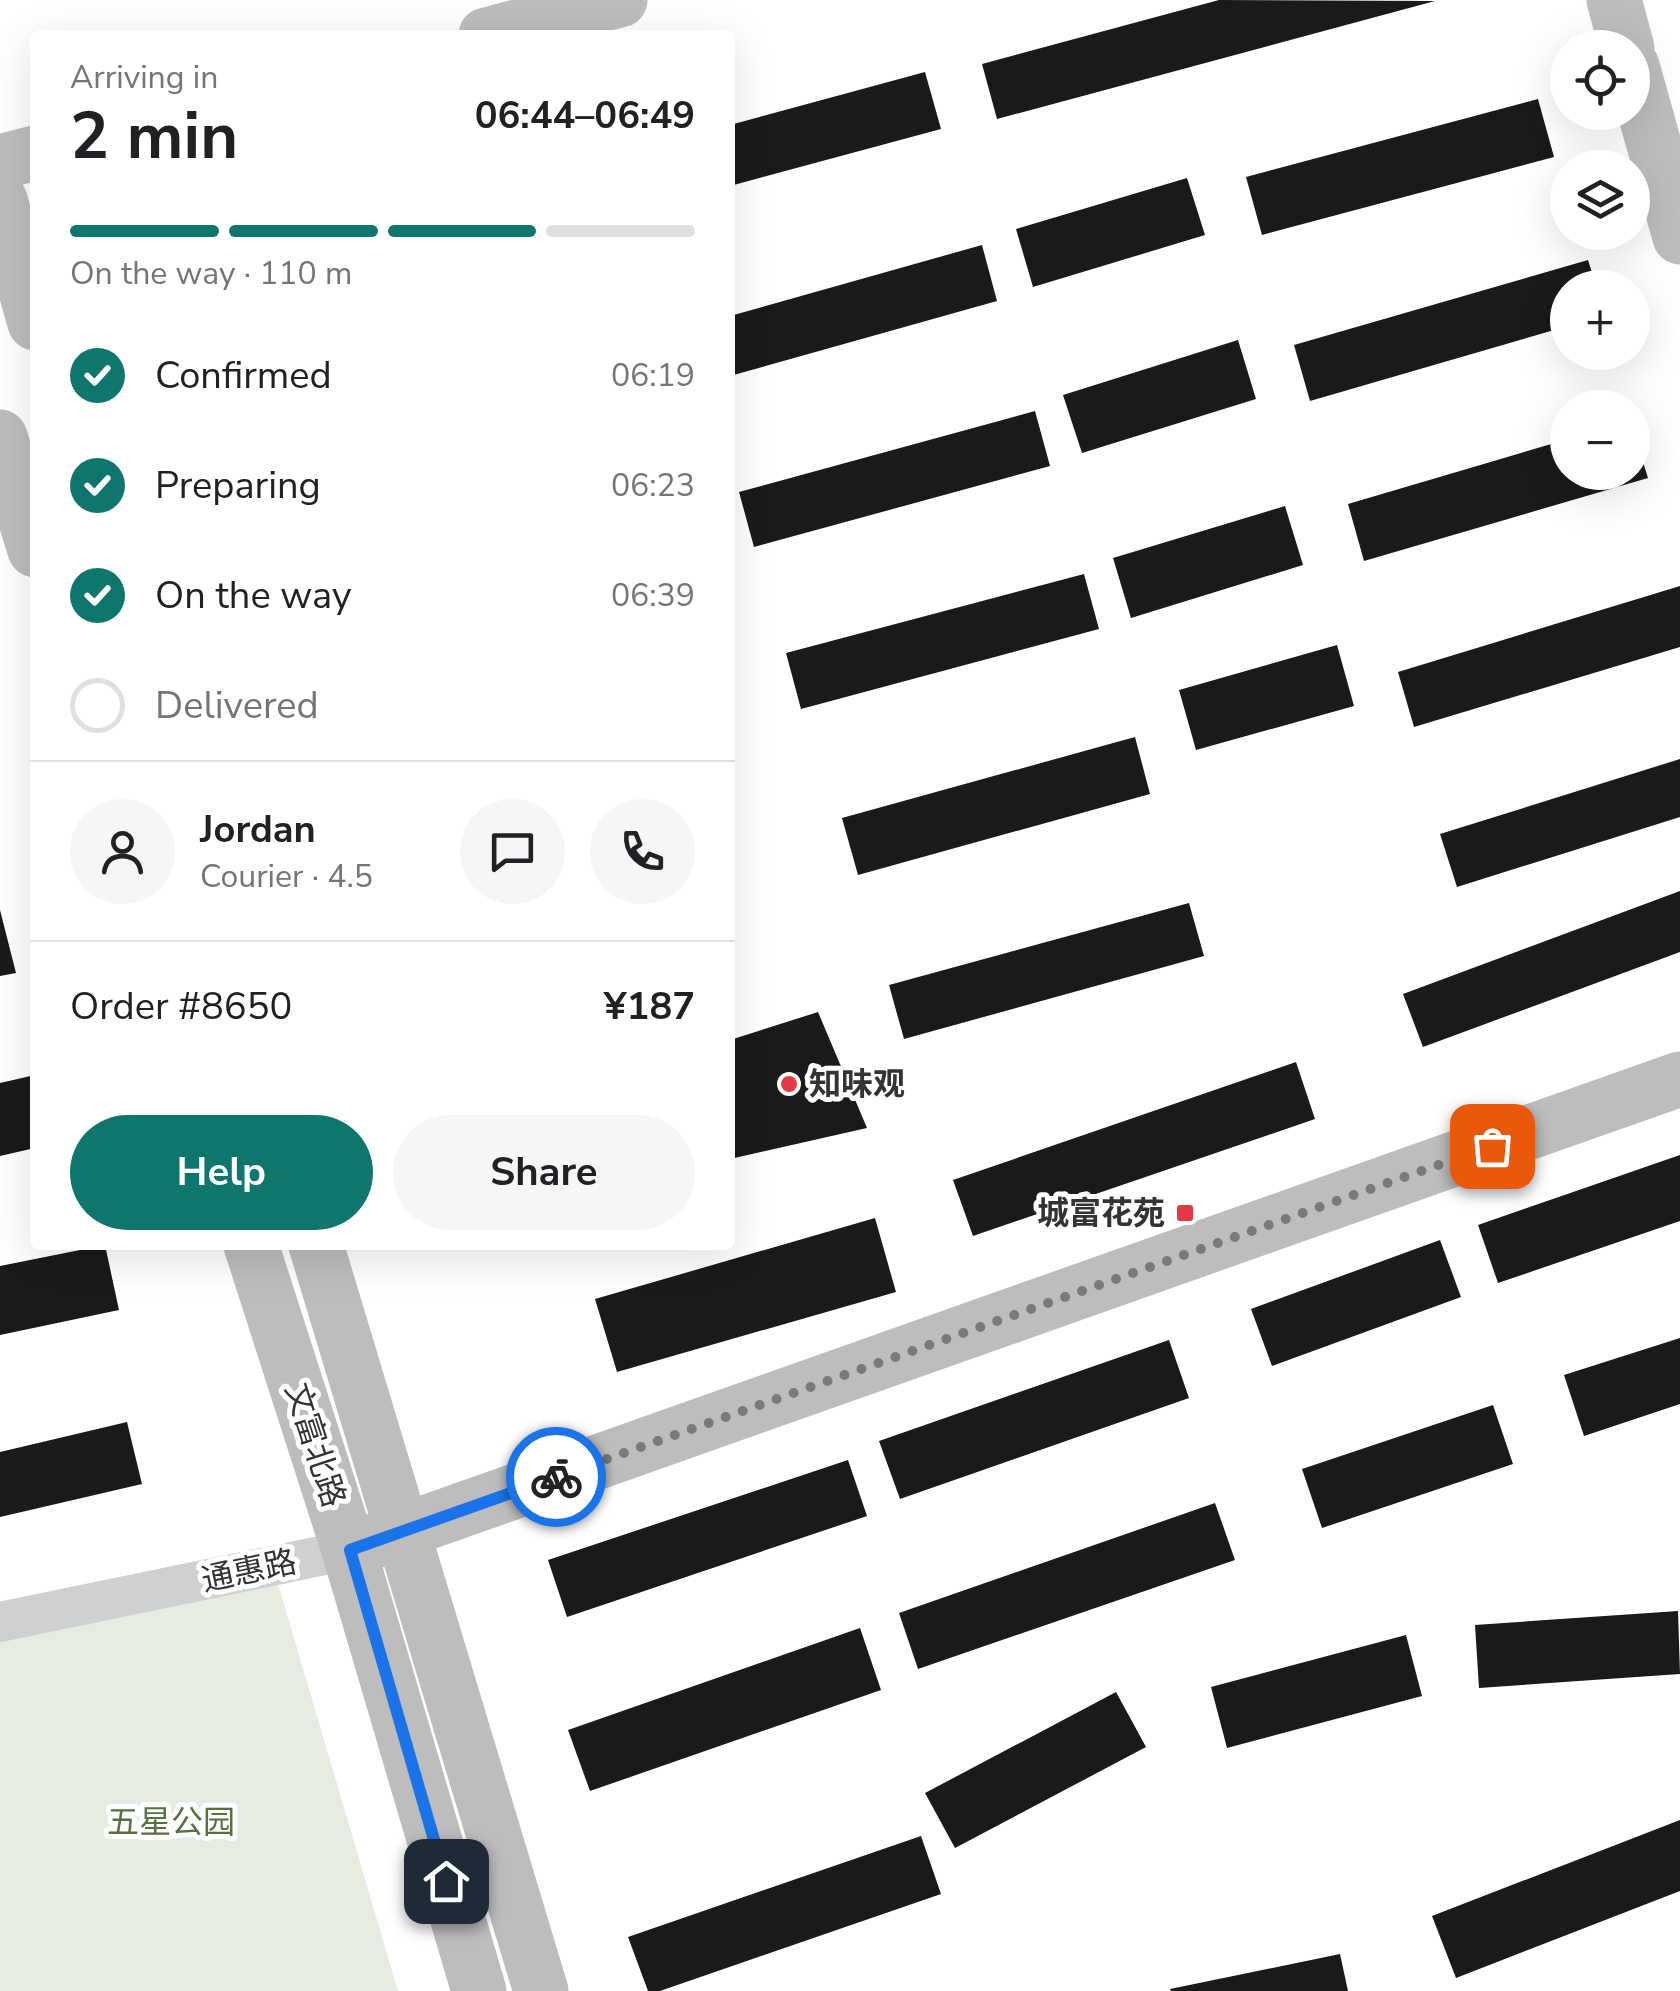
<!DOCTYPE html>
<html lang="en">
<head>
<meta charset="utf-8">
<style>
	body { margin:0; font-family:"Nunito Sans","Noto Sans SC",sans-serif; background:#f6f6f6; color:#202124; height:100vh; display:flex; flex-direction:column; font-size:38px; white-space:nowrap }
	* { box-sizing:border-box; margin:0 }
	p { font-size:32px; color:#757577 }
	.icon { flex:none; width:55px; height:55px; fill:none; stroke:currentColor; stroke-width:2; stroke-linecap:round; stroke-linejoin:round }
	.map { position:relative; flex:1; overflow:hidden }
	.drawer { position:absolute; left:30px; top:30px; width:705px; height:1220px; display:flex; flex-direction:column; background:#fff; border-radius:10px; box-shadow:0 10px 40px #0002 }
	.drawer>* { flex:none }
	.fabs { position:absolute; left:1550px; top:30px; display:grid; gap:20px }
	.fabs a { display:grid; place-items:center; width:100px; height:100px; border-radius:50%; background:#fff; box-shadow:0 10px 40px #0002; font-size:50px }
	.pin { position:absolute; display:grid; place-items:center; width:85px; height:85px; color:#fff; margin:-42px; border-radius:20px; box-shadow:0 5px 15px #0006 }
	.courier { position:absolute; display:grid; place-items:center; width:100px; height:100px; margin:-50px; border:8px solid #1a73e8; border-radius:50%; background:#fff; color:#222; box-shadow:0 2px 12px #0007 }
	.head em { font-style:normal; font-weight:700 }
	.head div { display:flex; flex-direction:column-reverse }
	.head { display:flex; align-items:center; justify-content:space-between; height:170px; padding:0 40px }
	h1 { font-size:65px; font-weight:700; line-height:75px }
	.bar { display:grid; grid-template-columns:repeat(4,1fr); gap:15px 10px; align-content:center; height:120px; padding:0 40px }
	.bar i { height:12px; border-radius:8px; background:#e0e0e0 }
	.bar .on { background:#0f766e }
	.bar p { grid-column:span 4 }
	.line { display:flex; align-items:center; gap:25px; padding:0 40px; border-top:2px solid #e0e0e0 }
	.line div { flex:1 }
	.round { display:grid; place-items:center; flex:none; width:105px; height:105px; border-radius:52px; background:#f6f6f6 }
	ol { padding:0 40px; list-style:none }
	li { display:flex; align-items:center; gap:30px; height:110px }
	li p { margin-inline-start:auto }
	li .icon { padding:10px; border-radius:50%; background:#0f766e; color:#fff; stroke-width:4 }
	li:last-child { color:#757577 }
	li i { width:55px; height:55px; border:5px solid #e0e0e0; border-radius:50% }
	.cta { display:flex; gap:20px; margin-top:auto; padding:20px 40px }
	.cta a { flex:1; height:115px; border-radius:60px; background:#0f766e; color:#fff; font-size:40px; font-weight:700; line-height:115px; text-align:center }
	.cta a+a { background:#f6f6f6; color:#202124 }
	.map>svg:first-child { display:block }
	.green { fill:#e6ecdf }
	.building { fill:#1a1a1a }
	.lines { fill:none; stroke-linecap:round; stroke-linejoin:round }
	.street { stroke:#d0d0d0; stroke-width:40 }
	.secondary { stroke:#bdbdbd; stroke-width:55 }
	.done { stroke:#7a7a7a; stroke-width:10; stroke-dasharray:0 18 }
	.route { stroke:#1a73e8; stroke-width:12 }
	.poi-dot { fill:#e63946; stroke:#fff; stroke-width:4 }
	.labels { text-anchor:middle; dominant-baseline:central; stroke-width:10; stroke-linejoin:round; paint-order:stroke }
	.poi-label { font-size:32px; font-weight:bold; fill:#333; stroke:#fff; text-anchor:start }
	.street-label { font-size:32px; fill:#333; stroke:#fff }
	.park-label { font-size:32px; fill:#56703f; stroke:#fff }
</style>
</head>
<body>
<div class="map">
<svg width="1680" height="1991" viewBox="0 0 1680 1991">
	<rect width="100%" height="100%" fill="#fff"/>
	<!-- green -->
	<path class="green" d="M274,1570L398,1991H0V1634Z"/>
	<!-- building -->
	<path class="building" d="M1219,0L1435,1L997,119L982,64Z
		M925,72L941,129L730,186V125Z
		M1538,99L1554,157L1262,235L1246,177Z
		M1187,178L1205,235L1033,287L1016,229Z
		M982,245L997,301L730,376V316Z
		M1588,260L1597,288H1568V326L1310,401L1294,345Z
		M1238,340L1256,399L1082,453L1063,395Z
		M1035,411L1050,466L754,547L739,492Z
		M1633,430L1648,478L1364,561L1348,504L1568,439V472H1632Z
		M1285,506L1303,565L1131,618L1113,558Z
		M1084,574L1099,629L801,709L786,653Z
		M1680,586V647L1414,727L1398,672Z
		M1337,645L1354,706L1196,750L1179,690Z
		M1135,737L1150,794L858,875L842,818Z
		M1680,759V817L1457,887L1440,834Z
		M1680,891V952L1423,1047L1403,994Z
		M1189,903L1204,956L904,1039L889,985Z
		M0,910L16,973L0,976Z
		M818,1012L867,1128L730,1159V1040Z
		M1296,1062L1315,1119L973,1236L953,1180Z
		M35,1075V1148L0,1156V1083Z
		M1680,1155V1221L1498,1283L1478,1225Z
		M875,1218L896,1292L617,1372L595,1299Z
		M1440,1240L1461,1297L1272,1366L1251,1309Z
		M105,1245L119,1310L0,1335V1266Z
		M1680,1338V1404L1584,1436L1564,1375Z
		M1169,1340L1189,1398L900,1499L879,1441Z
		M1493,1405L1513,1464L1322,1528L1302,1469Z
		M127,1422L142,1484L0,1517V1452Z
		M848,1460L867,1516L567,1617L548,1560Z
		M1215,1503L1235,1560L918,1669L899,1613Z
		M1678,1611L1680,1674L1479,1688L1475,1625Z
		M860,1628L881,1690L590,1791L568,1730Z
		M1406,1635L1422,1696L1227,1748L1211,1687Z
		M1116,1692L1146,1747L955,1848L925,1793Z
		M1680,1820V1891L1456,1978L1432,1916Z
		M921,1836L941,1894L660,1991H648L628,1937Z
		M1340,1954L1348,1991H1171L1170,1989Z"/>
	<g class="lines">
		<!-- street -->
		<path class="street" d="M0,1622L349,1550"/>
		<!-- secondary -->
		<path class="secondary" d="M1614,0L1627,48
			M486,35L620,0
			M1632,66L1680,237
			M0,162L35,153
			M0,200L35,323
			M0,437L35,550
			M251,1245L349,1550L479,1991
			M316,1245L541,1991
			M349,1550L1680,1079"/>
	</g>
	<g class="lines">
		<!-- done -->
		<path class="done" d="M556,1477L1492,1146"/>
		<!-- route -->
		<path class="route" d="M446,1881L350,1550L556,1477"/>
	</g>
	<!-- markers -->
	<g class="poi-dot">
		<circle cx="789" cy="1084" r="10"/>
		<rect x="1175" y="1203" width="20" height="20" rx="5"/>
	</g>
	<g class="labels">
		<!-- poi labels -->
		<g class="poi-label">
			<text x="809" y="1084">知味观</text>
			<text x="1165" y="1213" text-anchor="end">城富花苑</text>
		</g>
		<!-- street labels -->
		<g class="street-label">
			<text transform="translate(315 1445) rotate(72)">文富北路</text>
			<text transform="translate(249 1571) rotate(-12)">通惠路</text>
		</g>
		<!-- park labels -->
		<g class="park-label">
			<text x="171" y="1822">五星公园</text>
		</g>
	</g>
</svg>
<div class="fabs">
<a><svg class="icon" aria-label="locate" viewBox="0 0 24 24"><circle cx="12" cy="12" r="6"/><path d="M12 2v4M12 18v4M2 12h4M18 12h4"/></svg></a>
<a><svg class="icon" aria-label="layers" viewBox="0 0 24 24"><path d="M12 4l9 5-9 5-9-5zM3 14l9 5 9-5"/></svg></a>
<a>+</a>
<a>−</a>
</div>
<div class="pin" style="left:1492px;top:1146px;background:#ea580c"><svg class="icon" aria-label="bag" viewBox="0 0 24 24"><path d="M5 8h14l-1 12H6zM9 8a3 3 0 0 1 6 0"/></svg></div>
<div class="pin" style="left:446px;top:1881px;background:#1f2937"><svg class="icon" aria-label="home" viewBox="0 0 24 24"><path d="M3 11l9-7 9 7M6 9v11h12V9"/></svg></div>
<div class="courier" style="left:556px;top:1477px"><svg class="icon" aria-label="bike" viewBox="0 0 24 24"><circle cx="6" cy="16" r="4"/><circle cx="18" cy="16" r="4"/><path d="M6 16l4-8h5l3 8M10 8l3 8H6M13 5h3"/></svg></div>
<section class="drawer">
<div class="head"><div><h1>2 min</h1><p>Arriving in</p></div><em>06:44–06:49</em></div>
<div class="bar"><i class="on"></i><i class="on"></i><i class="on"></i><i></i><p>On the way · 110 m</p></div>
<ol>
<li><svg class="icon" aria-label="check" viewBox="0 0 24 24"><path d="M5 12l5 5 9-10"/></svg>Confirmed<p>06:19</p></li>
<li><svg class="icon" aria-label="check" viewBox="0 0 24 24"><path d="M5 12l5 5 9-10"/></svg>Preparing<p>06:23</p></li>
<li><svg class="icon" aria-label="check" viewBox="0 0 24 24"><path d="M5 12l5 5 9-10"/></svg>On the way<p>06:39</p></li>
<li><i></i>Delivered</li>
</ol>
<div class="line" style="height:180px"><a class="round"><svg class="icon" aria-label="person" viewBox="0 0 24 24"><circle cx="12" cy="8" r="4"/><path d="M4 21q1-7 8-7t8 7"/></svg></a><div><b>Jordan</b><p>Courier · 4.5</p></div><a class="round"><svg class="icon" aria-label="chat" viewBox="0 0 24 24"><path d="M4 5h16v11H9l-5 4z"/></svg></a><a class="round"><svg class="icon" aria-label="phone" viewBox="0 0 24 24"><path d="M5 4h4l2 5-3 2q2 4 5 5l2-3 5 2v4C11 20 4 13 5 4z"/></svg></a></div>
<div class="line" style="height:130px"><div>Order #8650</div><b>¥187</b></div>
<div class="cta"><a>Help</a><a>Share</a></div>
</section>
</div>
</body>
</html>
